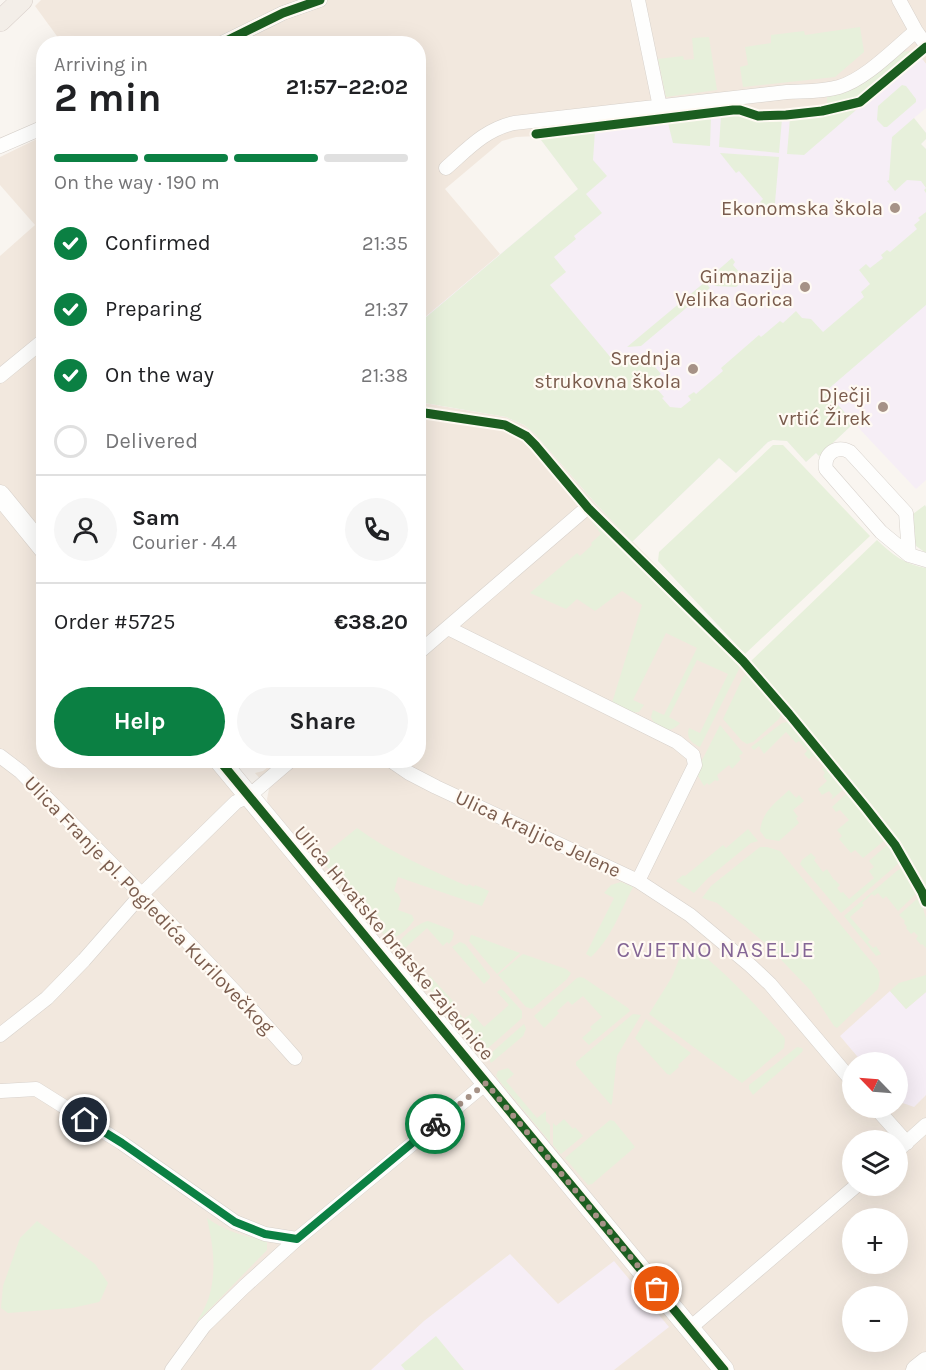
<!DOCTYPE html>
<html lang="en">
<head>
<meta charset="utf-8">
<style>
	body { margin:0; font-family:Karla,sans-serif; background:#f6f6f6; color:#202124; height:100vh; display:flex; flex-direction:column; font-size:22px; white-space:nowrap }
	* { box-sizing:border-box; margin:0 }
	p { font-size:20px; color:#757577 }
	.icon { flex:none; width:33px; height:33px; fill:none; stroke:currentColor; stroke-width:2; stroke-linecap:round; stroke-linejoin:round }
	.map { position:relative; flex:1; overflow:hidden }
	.drawer { position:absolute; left:36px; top:36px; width:390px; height:732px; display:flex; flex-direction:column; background:#fff; border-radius:24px; box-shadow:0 6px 24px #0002 }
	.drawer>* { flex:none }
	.needle { width:39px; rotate:295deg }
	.tools { position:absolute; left:842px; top:1052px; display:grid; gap:12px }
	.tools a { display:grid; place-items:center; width:66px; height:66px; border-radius:50%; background:#fff; box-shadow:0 6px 24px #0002; font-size:30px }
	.pin { position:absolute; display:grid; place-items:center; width:51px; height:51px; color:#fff; margin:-26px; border:3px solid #fff; border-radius:50%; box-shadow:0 2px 6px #0007 }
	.courier { position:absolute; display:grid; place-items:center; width:60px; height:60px; margin:-30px; border:4px solid #0b8043; border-radius:50%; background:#fff; color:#222; box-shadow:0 2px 8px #0007 }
	.summary em { font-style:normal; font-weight:700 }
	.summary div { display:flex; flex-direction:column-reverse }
	.summary { display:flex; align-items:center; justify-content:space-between; height:102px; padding:0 18px }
	h1 { font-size:39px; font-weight:700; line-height:45px }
	.bar { display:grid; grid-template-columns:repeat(4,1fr); gap:9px 6px; align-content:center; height:72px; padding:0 18px }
	.bar i { height:8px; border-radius:4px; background:#e0e0e0 }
	.bar .current { background:#0b8043 }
	.bar p { grid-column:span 4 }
	.line { display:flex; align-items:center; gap:15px; padding:0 18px; border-top:2px solid #e0e0e0 }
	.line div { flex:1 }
	.round { display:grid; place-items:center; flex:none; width:63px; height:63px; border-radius:32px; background:#f6f6f6 }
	ol { padding:0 18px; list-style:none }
	li { display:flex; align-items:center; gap:18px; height:66px }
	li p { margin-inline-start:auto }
	li .icon { padding:6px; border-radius:50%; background:#0b8043; color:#fff; stroke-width:4 }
	li:last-child { color:#757577 }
	li i { width:33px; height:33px; border:3px solid #e0e0e0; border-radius:50% }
	.button { display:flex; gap:12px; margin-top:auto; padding:12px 18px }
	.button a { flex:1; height:69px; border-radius:36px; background:#0b8043; color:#fff; font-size:24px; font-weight:700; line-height:69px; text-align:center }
	.button a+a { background:#f6f6f6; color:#202124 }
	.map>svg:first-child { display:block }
	.residential { fill:#f2e8de; fill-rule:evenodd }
	.education { fill:#f6eef6 }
	.green { fill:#e7f0db }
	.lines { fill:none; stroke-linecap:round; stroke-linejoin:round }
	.street-casing { stroke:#d7d1cb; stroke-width:15 }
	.secondary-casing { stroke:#d9d2cb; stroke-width:21 }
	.primary-casing { stroke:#dad1cc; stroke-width:22 }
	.street { stroke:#fefefd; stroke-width:14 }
	.secondary { stroke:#fefefd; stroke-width:20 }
	.primary { stroke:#f3eee8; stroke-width:21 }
	.cycleway-casing { stroke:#fffaf3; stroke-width:13 }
	.cycleway { stroke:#1b5e20; stroke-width:9 }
	.done { stroke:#a69286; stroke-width:6; stroke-dasharray:0 10.8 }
	.route { stroke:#0b8043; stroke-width:8 }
	.poi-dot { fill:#a69286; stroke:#fffaf3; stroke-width:2 }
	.labels { text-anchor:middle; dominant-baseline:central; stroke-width:4.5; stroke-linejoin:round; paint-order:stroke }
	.poi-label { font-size:20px; fill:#7a5c4d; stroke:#fffaf3; text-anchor:end }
	.street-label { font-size:20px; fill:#7a5c4d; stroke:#fffaf3 }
	.quarter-label { font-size:22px; letter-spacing:1.5px; fill:#846695; stroke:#fffaf3 }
</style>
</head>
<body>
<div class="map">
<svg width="926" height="1370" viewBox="0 0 926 1370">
	<rect width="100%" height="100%" fill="#f9f5f0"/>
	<!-- residential -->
	<path class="residential" d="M41,0H926V64L919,56L855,111L849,109L790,118L753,119L739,113L668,123L538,136L516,137L502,141L445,189L500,254L419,323L418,44L62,43L35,6Z
		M43,136V537L0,485V256L35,225L0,185V157Z
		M419,402L506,417L524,425L535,434L597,505L754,665L871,804L900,841L926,885V1352L905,1370H734L269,807L267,799L269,789L255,773L263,771L276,761L418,760ZM852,1062H897V1107H852ZM852,1140H897V1185H852ZM852,1218H897V1263H852ZM852,1296H897V1341H852Z
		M0,507L43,560L44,760L211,761L715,1370H0Z"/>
	<!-- education -->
	<path class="education" d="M920,56L926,64V108L914,118L926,133V139L921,144L926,149V480L916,489L854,423L819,456L816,453L806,462L787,441L773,440L768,442L736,473L719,458L632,542L597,505L535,434L524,425L506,417L419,402L418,323L578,189L538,136L668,123L739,113L753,119L790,118L849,109L855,111Z
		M890,991L906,1009L926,992V1095L914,1107L897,1101V1062H862L840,1036Z
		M510,1254L558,1304L614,1261L669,1327L614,1370H371L424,1321Z"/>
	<!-- green -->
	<path class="green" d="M860,27L864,52L835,77L743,87L740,67L748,65L745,47L771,43V35L804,31L805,35Z
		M709,37L717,90L666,97L658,59L683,56L684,60L694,59L692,38Z
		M911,51L915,52L862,96L842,103L827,106V97L843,93L853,88L902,52Z
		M902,85L906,86L916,99V102L887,127H884L877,120L878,106Z
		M849,109L855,111L804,155L787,154L790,118Z
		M739,113L753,119H782L779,153L719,147L721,115Z
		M711,117L710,146L673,143L668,123Z
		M914,118L926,133V139L921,144L926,149V193L924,190L926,188L921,181L907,180L895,191L887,181L889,180L892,137Z
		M595,131L593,160L607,176L586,194L602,213L574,236L576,239L554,257L566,272L550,285L612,359L616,356L645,355L661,374L651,382L664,397L662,398L670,407L681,408L691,400L688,396L694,392L696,394L723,371L721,368L759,335L761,337L780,321L783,323L796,311L802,318L811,319L823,332L864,297L861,292L870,284L859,270L866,264L870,268L883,258L881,255L887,250L890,252L917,229L914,225L920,220L918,218L926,212V305L826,391L854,423L819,456L816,453L806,462L787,441L773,440L768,442L736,473L719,458L632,542L597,505L535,434L524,425L506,417L419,402V323L578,189L538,136Z
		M720,153L779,157L774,214L772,216L760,202L763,199L739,171L736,173Z
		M732,258L735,262L733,265L745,279L736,287L715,286L709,278Z
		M705,282L710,288L641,346L627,347Z
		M773,445H783L870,536L745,654L658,561L659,552Z
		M925,505L926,507V553L916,546C911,535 916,524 913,514Z
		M591,521L597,524L740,667L700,747C691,743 686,738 689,728L700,733L728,674L697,660L669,717L680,723C670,735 656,730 651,717L653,710L664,715L697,648L666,633L633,700L644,705L639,712L631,713L612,703L642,605L622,591L595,611L577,599L566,609L530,593L577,553L580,556L592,545L591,543L601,534Z
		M877,540C891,554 906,565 926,568V885L900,841L871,804L751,661Z
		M747,673L781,714L779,719L753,742L747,744L742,741L723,719L743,677Z
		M787,722L789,723L820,759L818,761L813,756L809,759L804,754L807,751L799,741L796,743L786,732L764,754L759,746L754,750L751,747L782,723Z
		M720,725L743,753L739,756L741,759L732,769L729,765L717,775L719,780L717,781L715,780L709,785L707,783L704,786L698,776L697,770Z
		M825,766L844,789L832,799L831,798L833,796L829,791L822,795L818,789L827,781L823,776L825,773L822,769Z
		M789,790L796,798L799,795L804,801L793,810L798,817L796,818L799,823L779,841L766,839L760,831C762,812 775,803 789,790Z
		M847,793L885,840L863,858L855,850L851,853L839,839L842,836L837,830L849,820L840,810L836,812L832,807Z
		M357,828C391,853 429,869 467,886L469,884L474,887L475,885L489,891L482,906L398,877L394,891L398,894L401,900L398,910L412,915L414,920C408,928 397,941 386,937L328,868L319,859Z
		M748,829L758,841L751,843L708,878L694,893L676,881L683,875L685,876L723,845L726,848Z
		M887,845L899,863L841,913L800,864L802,860L811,853L816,858L814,860L823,872L827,869L834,880H835L840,885L837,888L841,893L843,892L849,899L874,878L869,871L874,867L869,861Z
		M760,847H767L780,851L878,970L880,980L878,989L837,1028L834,1026L811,991L766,944L717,903L702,898L711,886Z
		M903,868L917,893L898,911L886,896L883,899L878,893L874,896L872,894L862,903L864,905L850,917L870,940L868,942L873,948L876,946L881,954L876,956L844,916L898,870Z
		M621,882L633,887C621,910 611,939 591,957L586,954L614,898L604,893L611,885Z
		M919,897L926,918V948L922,944L921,945L916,939L918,936L914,932L911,934L906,928L907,927L904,923L905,921L899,915Z
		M428,921L452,930L454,933L452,940L449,944L447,942L443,946L427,928L403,950L413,961L411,963L426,979L430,976L453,1001L451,1004L464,1019L472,1013L484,1027L509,1005L497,992L501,989L504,991L522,1011V1018L487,1049H479L399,952C398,948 397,947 399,942C404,935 420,922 428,921Z
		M471,935H472L520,953L497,974L469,941Z
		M460,942L465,944L490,976V978L484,984L452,947Z
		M686,942C723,969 754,1003 784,1037L785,1040L784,1048L742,1083L649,1014L672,977Z
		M523,954L566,969L571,973L567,979L532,1009L526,1007L498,975Z
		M926,975V992L906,1009L890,991L899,983Z
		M580,977L584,978L628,1008L630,1011L589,1045L582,1038L592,1029L590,1027L602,1017L583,996L572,1005L568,1001L557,1011L559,1013L544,1028L534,1016L577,978Z
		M633,1014L641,1015L617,1056L612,1103L611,1105L576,1065V1062Z
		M646,1019L691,1053L678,1065L679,1067L670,1075L667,1074L635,1038Z
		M524,1024L526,1029L523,1036L491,1063L489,1058L490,1054Z
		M797,1047L802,1048L803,1050L802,1052L753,1095L749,1089V1085Z
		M508,1068L514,1074L506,1081L537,1118L546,1111V1121L550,1125V1142L502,1084L496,1076L498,1071Z
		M564,1119L573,1129L575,1127L583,1136L561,1154L553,1145V1123L556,1126Z
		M610,1120L614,1121L635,1147L592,1184L588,1185L565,1158Z
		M207,1218C226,1232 244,1236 267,1241V1250L196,1323C201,1315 206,1306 209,1297C217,1269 213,1246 207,1218Z
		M37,1221L95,1264L108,1283L101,1299L99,1302L72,1308L8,1313L1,1308L3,1286L20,1238Z
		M436,1336L464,1370H405L401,1365Z"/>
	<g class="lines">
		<!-- street casing -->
		<g class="street-casing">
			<path id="street" d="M638,0L660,107
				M899,0L916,31L926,45
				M220,44L283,13L320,0
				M0,146L44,127
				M446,168C468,149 484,130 514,123L787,92C804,91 822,92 839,87C866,79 894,49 916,31
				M0,376L44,340
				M909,555L906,513L850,452C837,444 823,454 826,469L881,532L909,555L926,560
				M448,628L677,742L693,755L695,765L638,881
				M418,653L582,512
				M0,756L21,772C113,866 208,959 295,1058
				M390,760L409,773L436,787L638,881L690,915L751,966L770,984L852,1081
				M0,1035L47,998L84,960L141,895L236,802L249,796L291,760
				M1,1091L36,1089L122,1143L235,1222L265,1234L297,1239
				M875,1107L907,1143
				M897,1151L926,1125
				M690,1328L857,1185
				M172,1370L204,1326L244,1287L297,1239L486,1083"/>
		</g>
		<!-- secondary casing -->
		<g class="secondary-casing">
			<path id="secondary" d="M0,495L44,549
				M219,760L724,1370
				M916,1370L926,1362"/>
		</g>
		<!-- primary casing -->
		<g class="primary-casing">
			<path id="primary" d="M0,21L22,0"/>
		</g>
		<!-- street -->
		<use href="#street" class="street"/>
		<!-- secondary -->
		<use href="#secondary" class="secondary"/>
		<!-- primary -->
		<use href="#primary" class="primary"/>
		<!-- cycleway casing -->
		<g class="cycleway-casing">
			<path id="cycleway" d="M220,44L283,13L320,0
				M536,134L733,110H740L758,116L786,115L822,111L860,102L926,47
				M418,412L505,425L526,436L535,445L588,508L743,661L789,714L866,808L895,845L922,892L926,902
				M219,760L724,1370"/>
		</g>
		<!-- cycleway -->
		<use href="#cycleway" class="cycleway"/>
	</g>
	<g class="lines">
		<!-- done -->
		<path class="done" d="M435,1124L486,1083L657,1289"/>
		<!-- route -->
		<path class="route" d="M85,1120L122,1143L235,1222L265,1234L297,1239L435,1124"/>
	</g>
	<!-- markers -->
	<g class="poi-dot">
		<circle cx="895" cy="208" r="6"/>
		<circle cx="805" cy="287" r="6"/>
		<circle cx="693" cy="369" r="6"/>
		<circle cx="883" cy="407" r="6"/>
	</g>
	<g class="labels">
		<!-- poi labels -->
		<g class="poi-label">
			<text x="883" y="208">Ekonomska škola</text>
			<text x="793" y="276">Gimnazija<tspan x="793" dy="23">Velika Gorica</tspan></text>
			<text x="681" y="358">Srednja<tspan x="681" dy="23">strukovna škola</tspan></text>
			<text x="871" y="395">Dječji<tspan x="871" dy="23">vrtić Žirek</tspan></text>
		</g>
		<!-- street labels -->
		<g class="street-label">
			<text transform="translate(538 834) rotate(25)">Ulica kraljice Jelene</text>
			<text transform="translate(149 905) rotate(46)">Ulica Franje pl. Pogledića Kurilovečkog</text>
			<text transform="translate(394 943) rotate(50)">Ulica Hrvatske bratske zajednice</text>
		</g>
		<!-- quarter labels -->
		<g class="quarter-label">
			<text x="716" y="950">CVJETNO NASELJE</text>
		</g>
	</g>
</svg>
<div class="tools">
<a><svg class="needle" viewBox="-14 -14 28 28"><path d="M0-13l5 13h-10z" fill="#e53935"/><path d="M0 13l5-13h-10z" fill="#757577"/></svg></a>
<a><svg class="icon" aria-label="layers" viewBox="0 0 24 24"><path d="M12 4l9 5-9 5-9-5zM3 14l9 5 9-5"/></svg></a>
<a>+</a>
<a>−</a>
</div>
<div class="pin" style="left:657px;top:1289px;background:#ea580c"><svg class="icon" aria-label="bag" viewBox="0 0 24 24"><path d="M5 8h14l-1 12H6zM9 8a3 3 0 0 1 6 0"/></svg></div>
<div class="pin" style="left:85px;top:1120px;background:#1f2937"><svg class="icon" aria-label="home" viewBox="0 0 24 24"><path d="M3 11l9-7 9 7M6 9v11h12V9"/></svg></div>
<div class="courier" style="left:435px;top:1124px"><svg class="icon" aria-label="bike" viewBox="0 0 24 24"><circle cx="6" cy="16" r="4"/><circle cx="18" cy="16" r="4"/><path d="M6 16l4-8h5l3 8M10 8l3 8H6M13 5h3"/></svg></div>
<section class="drawer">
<div class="summary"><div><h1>2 min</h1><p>Arriving in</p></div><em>21:57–22:02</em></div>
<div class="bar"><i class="current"></i><i class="current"></i><i class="current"></i><i></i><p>On the way · 190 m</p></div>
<ol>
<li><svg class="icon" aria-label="check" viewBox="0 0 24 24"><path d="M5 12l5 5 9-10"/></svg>Confirmed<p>21:35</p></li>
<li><svg class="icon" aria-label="check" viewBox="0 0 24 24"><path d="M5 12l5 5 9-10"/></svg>Preparing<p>21:37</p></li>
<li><svg class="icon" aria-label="check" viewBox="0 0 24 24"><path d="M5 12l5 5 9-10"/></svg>On the way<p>21:38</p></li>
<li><i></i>Delivered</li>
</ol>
<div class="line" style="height:108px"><a class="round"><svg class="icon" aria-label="person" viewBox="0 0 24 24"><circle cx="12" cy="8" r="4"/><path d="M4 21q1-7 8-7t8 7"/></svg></a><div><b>Sam</b><p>Courier · 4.4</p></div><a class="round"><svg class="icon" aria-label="phone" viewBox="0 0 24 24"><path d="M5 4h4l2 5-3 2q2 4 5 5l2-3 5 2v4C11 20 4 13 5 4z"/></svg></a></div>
<div class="line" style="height:78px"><div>Order #5725</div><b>€38.20</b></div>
<div class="button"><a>Help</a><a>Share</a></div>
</section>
</div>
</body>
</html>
